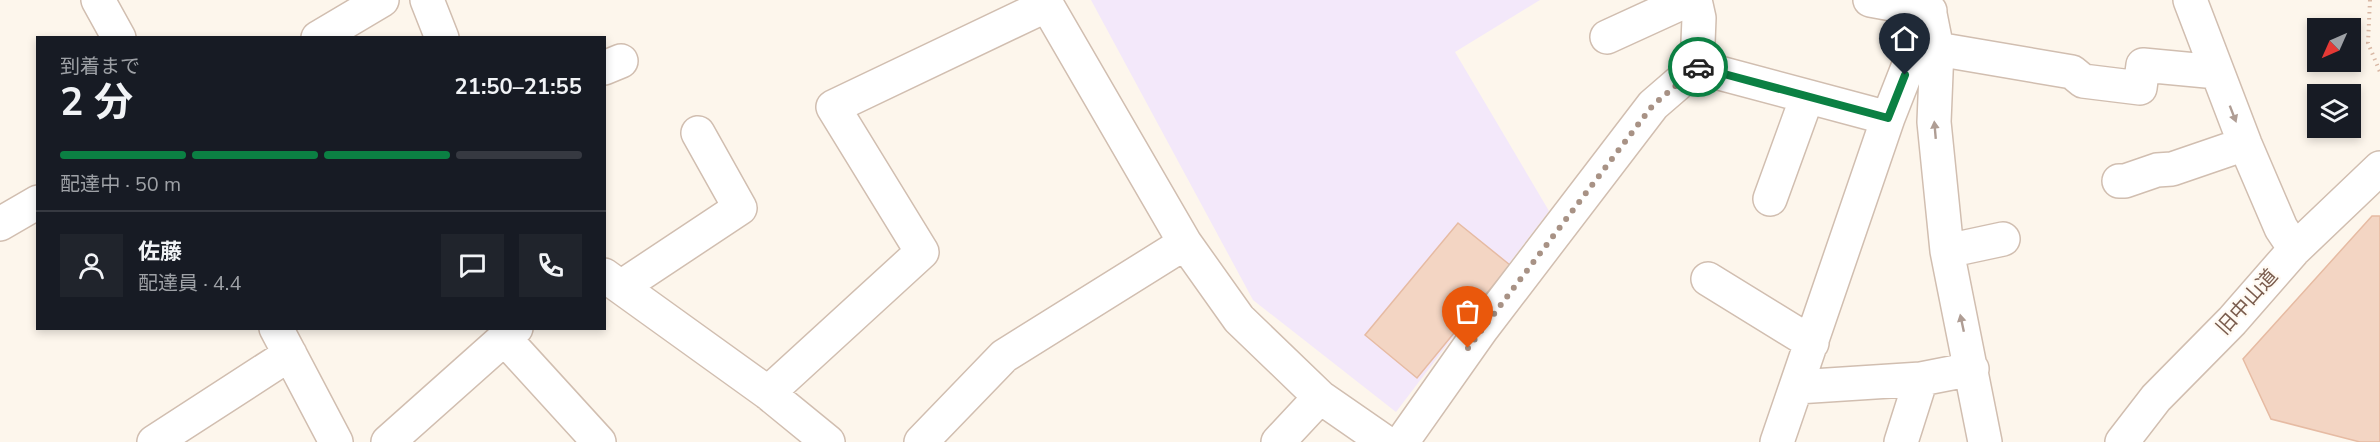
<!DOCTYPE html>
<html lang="ja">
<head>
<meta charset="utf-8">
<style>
	body { margin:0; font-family:"Nunito Sans","Noto Sans JP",sans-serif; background:#20242c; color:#f1f3f6; height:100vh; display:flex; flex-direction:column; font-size:22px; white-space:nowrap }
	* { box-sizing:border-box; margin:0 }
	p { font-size:20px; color:#9ea1a6 }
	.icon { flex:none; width:33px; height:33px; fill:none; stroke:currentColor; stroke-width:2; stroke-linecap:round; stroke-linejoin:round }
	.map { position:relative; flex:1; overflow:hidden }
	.panel { position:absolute; left:36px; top:36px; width:570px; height:294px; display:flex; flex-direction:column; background:#171b24; border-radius:0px; box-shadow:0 3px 9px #0003 }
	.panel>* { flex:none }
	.needle { width:39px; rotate:225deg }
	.tools { position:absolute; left:2307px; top:18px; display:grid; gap:12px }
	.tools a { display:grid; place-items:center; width:54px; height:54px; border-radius:0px; background:#171b24; box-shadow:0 3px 9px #0003; font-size:30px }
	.pin { position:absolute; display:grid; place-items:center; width:51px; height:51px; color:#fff; margin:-62px -26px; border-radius:50% 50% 50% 0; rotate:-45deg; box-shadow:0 0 6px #0007 }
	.pin .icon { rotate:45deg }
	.courier { position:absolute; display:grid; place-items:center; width:60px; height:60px; margin:-30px; border:4px solid #0b8043; border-radius:50%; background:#fff; color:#222; box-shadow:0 2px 8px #0007 }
	.headline em { font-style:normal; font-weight:700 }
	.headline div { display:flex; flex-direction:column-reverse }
	.headline { display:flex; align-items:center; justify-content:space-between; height:102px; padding:0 24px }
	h1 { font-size:39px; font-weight:700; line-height:45px }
	.bar { display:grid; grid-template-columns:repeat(4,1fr); gap:9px 6px; align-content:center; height:72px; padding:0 24px }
	.bar i { height:8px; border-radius:4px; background:#363941 }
	.bar .on { background:#0b8043 }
	.bar p { grid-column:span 4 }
	.line { display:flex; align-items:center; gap:15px; padding:0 24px; border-top:2px solid #363941 }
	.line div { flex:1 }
	.round { display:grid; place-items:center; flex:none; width:63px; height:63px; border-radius:0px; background:#20242c }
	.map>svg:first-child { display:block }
	.education { fill:#f3e8fa }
	.building { fill:#f3d5c3; stroke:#e6bba3; stroke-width:1.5 }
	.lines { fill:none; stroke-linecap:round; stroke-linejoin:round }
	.minor-casing { stroke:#d1beb0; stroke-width:36 }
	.path { stroke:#d9b8a5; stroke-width:4; stroke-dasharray:1.5 4.5; stroke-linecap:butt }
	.minor { stroke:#fff; stroke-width:33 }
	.oneway { fill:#af9d94 }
	.done { stroke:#a89285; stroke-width:6; stroke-dasharray:0 10.8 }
	.route { stroke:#0b8043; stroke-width:8 }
	.labels { text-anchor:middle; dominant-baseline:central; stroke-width:4.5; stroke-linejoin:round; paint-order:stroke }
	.street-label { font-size:20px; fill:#7a5c4d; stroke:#fffaf3 }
</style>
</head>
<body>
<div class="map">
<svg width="2380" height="442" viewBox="0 0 2380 442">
	<rect width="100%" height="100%" fill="#fdf6ec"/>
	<!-- education -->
	<path class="education" d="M1091,0H1540L1455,52L1549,211L1396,412L1253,300Z"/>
	<!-- building -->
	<path class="building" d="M2372,216H2380V442H2360L2271,419L2243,359Z
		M1458,223L1510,265L1417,378L1365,335Z"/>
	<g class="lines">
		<!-- minor casing -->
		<g class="minor-casing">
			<path id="minor" d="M98,0L119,38
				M427,0L442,38
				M1044,0L1185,243L1239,319L1320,397L1385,442
				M2190,0L2245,144L2281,228L2295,249
				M1930,14L1937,49L1934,122L1947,251L1985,442
				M1607,37L1688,0
				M318,38L382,0
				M1937,49L2072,72L2083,81L2140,88L2143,65L2217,72
				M1697,67L1888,118
				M604,68L621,61
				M2119,181H2125L2157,170L2172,169L2245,144
				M1770,199L1807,97
				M0,224L38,202
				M1947,251L2003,239
				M604,275L768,393L828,442
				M1708,279L1812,343
				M621,287L740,208L698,133
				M276,328L336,442
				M505,339L599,442
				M1797,387L1921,379
				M768,393L922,252L833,107L1047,5
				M154,442L290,354
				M388,442L516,328
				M921,442L1004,356L1185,243
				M1278,442L1320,397
				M1402,442L1481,330L1653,105L1697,67L1699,18L1695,0
				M1777,442L1888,118L1930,11L1870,0
				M1901,442L1921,379L1972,369
				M2122,442L2156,398L2232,321L2295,249L2380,168"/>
		</g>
		<!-- path -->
		<path class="path" d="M2370,0L2368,43L2380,72"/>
		<!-- minor -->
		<use href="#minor" class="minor"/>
	</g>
	<!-- one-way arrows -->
	<defs><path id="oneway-solid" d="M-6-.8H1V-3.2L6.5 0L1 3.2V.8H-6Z" transform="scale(1.5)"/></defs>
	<g class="oneway">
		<use href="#oneway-solid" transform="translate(2233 114) rotate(69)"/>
		<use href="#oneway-solid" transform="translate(1935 130) rotate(-95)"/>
		<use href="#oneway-solid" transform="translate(1962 323) rotate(-102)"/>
	</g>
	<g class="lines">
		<!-- done -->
		<path class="done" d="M1468,348L1653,105L1698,67"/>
		<!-- route -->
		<path class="route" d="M1698,67L1888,118L1905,75"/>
	</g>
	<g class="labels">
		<!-- street labels -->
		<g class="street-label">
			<text transform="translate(2247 302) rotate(-48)">旧中山道</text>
		</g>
	</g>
</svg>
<div class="tools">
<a><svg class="needle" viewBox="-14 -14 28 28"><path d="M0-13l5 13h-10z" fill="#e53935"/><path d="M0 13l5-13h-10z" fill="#9ea1a6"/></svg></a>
<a><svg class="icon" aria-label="layers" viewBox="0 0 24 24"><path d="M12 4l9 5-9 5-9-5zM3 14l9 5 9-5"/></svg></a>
</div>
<div class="pin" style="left:1468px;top:348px;background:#ea580c"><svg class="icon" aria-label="bag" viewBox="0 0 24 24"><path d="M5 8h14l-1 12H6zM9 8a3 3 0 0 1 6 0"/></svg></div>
<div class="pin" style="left:1905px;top:75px;background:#1f2937"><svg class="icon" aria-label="home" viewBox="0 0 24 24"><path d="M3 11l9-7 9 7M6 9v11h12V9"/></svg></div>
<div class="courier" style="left:1698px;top:67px"><svg class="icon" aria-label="car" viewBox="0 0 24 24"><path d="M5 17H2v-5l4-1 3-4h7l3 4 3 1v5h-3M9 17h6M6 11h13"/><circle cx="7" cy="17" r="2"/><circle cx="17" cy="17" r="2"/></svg></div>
<section class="panel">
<div class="headline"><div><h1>2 分</h1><p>到着まで</p></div><em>21:50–21:55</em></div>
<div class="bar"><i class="on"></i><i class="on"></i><i class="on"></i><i></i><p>配達中 · 50 m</p></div>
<div class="line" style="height:108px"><a class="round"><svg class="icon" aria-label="person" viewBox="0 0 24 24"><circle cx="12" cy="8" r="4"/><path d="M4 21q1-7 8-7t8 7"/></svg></a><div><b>佐藤</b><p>配達員 · 4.4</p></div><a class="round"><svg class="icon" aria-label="chat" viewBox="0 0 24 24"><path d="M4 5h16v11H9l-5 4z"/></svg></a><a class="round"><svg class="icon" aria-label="phone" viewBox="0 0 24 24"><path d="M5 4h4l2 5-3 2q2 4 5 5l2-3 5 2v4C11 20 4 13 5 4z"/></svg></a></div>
</section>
</div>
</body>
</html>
